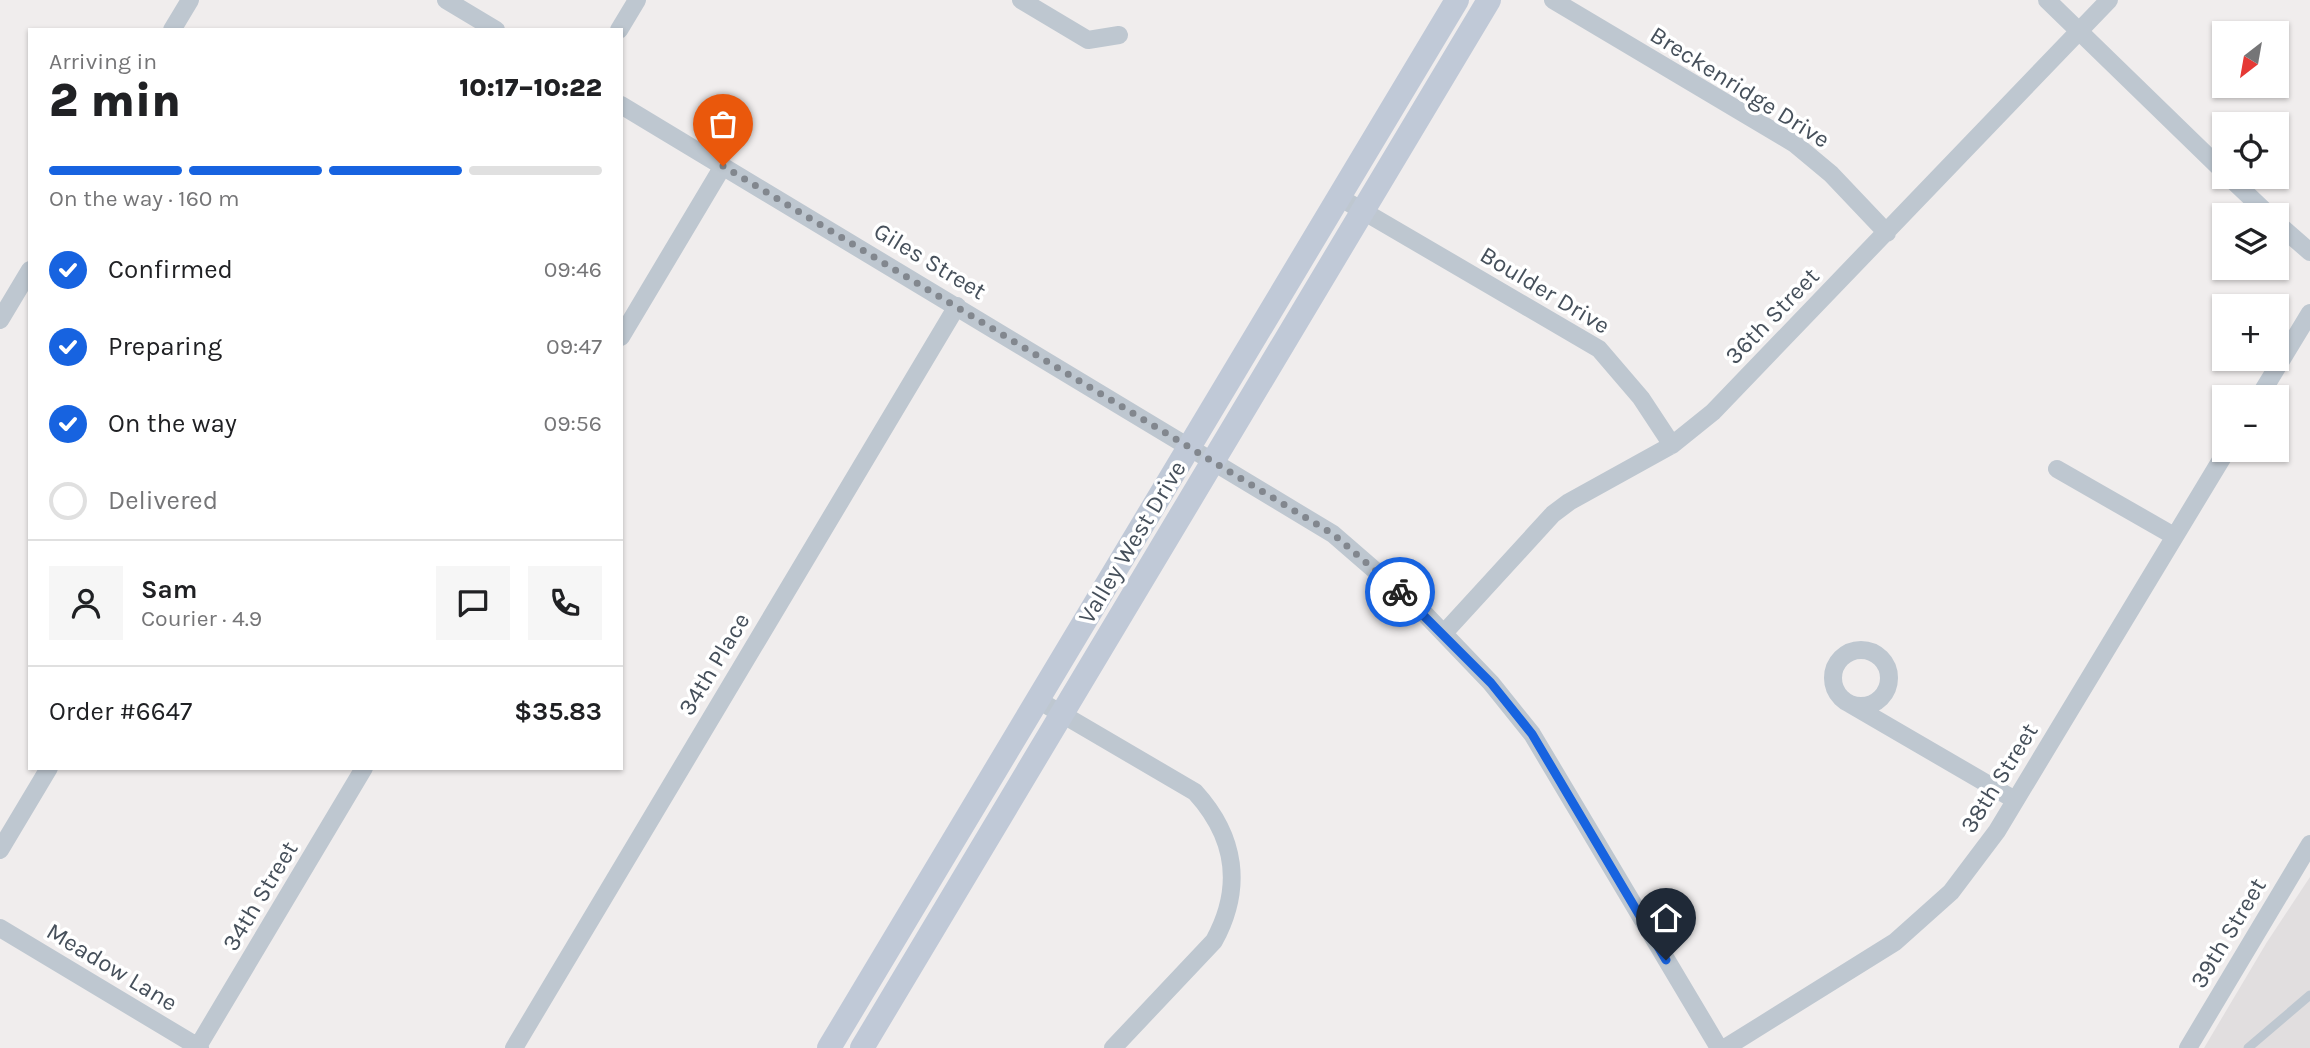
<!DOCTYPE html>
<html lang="en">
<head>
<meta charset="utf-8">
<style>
	body { margin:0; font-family:Karla,sans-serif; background:#f6f6f6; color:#202124; height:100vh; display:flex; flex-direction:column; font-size:26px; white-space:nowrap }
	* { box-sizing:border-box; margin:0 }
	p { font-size:23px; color:#757577 }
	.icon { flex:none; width:38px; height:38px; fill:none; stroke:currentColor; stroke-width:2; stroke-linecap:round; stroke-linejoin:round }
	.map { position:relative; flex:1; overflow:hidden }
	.side { position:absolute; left:28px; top:28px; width:595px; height:742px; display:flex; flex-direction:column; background:#fff; border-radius:0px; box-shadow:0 2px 5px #0004 }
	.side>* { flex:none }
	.needle { width:46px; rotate:211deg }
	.controls { position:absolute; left:2212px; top:21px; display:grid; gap:14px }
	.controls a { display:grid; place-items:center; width:77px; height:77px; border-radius:0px; background:#fff; box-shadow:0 2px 5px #0004; font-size:35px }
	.pin { position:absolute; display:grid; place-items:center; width:60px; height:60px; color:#fff; margin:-72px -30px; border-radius:50% 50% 50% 0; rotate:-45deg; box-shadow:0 0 7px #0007 }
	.pin .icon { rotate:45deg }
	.courier { position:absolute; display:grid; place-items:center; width:70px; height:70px; margin:-35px; border:5px solid #1763e0; border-radius:50%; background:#fff; color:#222; box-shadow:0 2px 9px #0007 }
	.headline em { font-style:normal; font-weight:800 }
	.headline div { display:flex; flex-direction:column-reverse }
	.headline { display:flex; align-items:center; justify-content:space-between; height:119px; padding:0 21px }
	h1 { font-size:46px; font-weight:800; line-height:52px }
	.bar { display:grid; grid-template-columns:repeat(4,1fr); gap:10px 7px; align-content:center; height:84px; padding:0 21px }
	.bar i { height:9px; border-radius:5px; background:#e0e0e0 }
	.bar .selected { background:#1763e0 }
	.bar p { grid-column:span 4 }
	.line { display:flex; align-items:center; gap:18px; padding:0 21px; border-top:2px solid #e0e0e0 }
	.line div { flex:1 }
	.round { display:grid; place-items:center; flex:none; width:74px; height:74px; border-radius:0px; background:#f6f6f6 }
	ol { padding:0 21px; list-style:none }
	li { display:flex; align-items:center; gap:21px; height:77px }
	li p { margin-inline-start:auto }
	li .icon { padding:7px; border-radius:50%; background:#1763e0; color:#fff; stroke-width:4 }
	li:last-child { color:#757577 }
	li i { width:38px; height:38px; border:4px solid #e0e0e0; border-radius:50% }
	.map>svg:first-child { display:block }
	.education { fill:#e1dedf }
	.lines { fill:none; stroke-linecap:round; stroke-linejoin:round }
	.lane { stroke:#bec7d0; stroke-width:9 }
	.street { stroke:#bec7d0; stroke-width:18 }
	.secondary { stroke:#c0c9d7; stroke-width:24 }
	.done { stroke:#82878e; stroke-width:7; stroke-dasharray:0 12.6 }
	.route { stroke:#1763e0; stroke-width:9 }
	.labels { text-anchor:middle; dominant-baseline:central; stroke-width:7; stroke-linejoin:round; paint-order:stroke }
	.street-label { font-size:24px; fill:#46505b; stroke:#fff }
</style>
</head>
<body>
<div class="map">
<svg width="2310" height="1048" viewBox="0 0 2310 1048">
	<rect width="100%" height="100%" fill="#f0eded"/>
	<!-- education -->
	<path class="education" d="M2310,877V1048H2204L2267,942Z"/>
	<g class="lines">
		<!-- lane -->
		<path class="lane" d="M2248,1048L2310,995"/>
		<!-- street -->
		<path class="street" d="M446,0L496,30
			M1021,0L1088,40L1119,35
			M1553,0L1795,144L1831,174L1887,233
			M2047,0L2224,172
			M172,30L190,0
			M619,30L637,0
			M621,105L1333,534L1423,612L1491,683L1532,734L1719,1048
			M2229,177L2269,215
			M1339,197L1599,349L1641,398L1672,445
			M2277,223L2310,252
			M0,320L30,270
			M621,337L723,166
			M2259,397L2310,313
			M2057,469L2174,536
			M1444,633L1553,514L1569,502L1672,445L1713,412L2109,0
			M1833 678a28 28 0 1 1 56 0a28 28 0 1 1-56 0Z
			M1038,700L1195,792C1236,837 1243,888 1214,941L1113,1048
			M1850,704L2015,800
			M0,850L49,768
			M0,928L200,1048
			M197,1048L364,768
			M514,1048L957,306
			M1725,1048L1895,942L1951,892L1997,831L2227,450
			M2188,1048L2310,844"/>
		<!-- secondary -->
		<path class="secondary" d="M829,1048L1457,0
			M862,1048L1489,0"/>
	</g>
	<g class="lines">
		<!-- done -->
		<path class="done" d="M723,166L1333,534L1400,592"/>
		<!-- route -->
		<path class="route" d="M1400,592L1491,683L1532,734L1666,960"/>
	</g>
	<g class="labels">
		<!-- street labels -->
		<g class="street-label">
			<text transform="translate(1740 87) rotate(32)">Breckenridge Drive</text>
			<text transform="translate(930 261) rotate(31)">Giles Street</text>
			<text transform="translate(1545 290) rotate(31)">Boulder Drive</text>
			<text transform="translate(1772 316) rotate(-46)">36th Street</text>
			<text transform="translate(1132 542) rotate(-59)">Valley West Drive</text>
			<text transform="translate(714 664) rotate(-59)">34th Place</text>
			<text transform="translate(1999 778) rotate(-58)">38th Street</text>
			<text transform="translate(260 896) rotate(-59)">34th Street</text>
			<text transform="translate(2228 933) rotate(-59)">39th Street</text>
			<text transform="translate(112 967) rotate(31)">Meadow Lane</text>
		</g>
	</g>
</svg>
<div class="controls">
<a><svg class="needle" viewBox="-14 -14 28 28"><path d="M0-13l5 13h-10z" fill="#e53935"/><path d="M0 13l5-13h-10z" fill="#757577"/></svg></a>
<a><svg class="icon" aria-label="locate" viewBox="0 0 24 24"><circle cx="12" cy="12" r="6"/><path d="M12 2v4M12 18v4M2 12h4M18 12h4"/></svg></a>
<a><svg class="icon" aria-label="layers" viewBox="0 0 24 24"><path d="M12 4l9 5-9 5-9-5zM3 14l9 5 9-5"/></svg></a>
<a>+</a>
<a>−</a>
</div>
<div class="pin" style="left:723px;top:166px;background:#ea580c"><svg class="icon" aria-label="bag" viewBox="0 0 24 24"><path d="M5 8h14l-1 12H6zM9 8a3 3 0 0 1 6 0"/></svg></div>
<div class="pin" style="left:1666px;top:960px;background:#1f2937"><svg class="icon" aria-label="home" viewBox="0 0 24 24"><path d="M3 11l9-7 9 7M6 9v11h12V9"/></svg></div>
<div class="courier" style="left:1400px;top:592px"><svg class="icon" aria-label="bike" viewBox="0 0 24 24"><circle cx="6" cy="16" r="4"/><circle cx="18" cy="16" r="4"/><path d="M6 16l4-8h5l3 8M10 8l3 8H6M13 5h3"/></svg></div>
<section class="side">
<div class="headline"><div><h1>2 min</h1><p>Arriving in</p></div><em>10:17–10:22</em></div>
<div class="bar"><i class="selected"></i><i class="selected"></i><i class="selected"></i><i></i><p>On the way · 160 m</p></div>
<ol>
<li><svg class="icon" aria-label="check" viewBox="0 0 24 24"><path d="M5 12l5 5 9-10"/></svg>Confirmed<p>09:46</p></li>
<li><svg class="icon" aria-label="check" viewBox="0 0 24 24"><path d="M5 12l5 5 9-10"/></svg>Preparing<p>09:47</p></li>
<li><svg class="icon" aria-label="check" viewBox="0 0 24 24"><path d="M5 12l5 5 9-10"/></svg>On the way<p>09:56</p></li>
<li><i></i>Delivered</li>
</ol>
<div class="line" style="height:126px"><a class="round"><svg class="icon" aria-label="person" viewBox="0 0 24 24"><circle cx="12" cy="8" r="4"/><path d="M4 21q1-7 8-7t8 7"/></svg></a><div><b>Sam</b><p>Courier · 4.9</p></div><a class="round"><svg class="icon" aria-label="chat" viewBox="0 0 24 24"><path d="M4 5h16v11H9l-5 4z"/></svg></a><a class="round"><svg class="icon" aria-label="phone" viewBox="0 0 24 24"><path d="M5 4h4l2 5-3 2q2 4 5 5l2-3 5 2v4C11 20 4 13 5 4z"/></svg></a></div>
<div class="line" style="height:91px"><div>Order #6647</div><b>$35.83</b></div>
</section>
</div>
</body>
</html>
